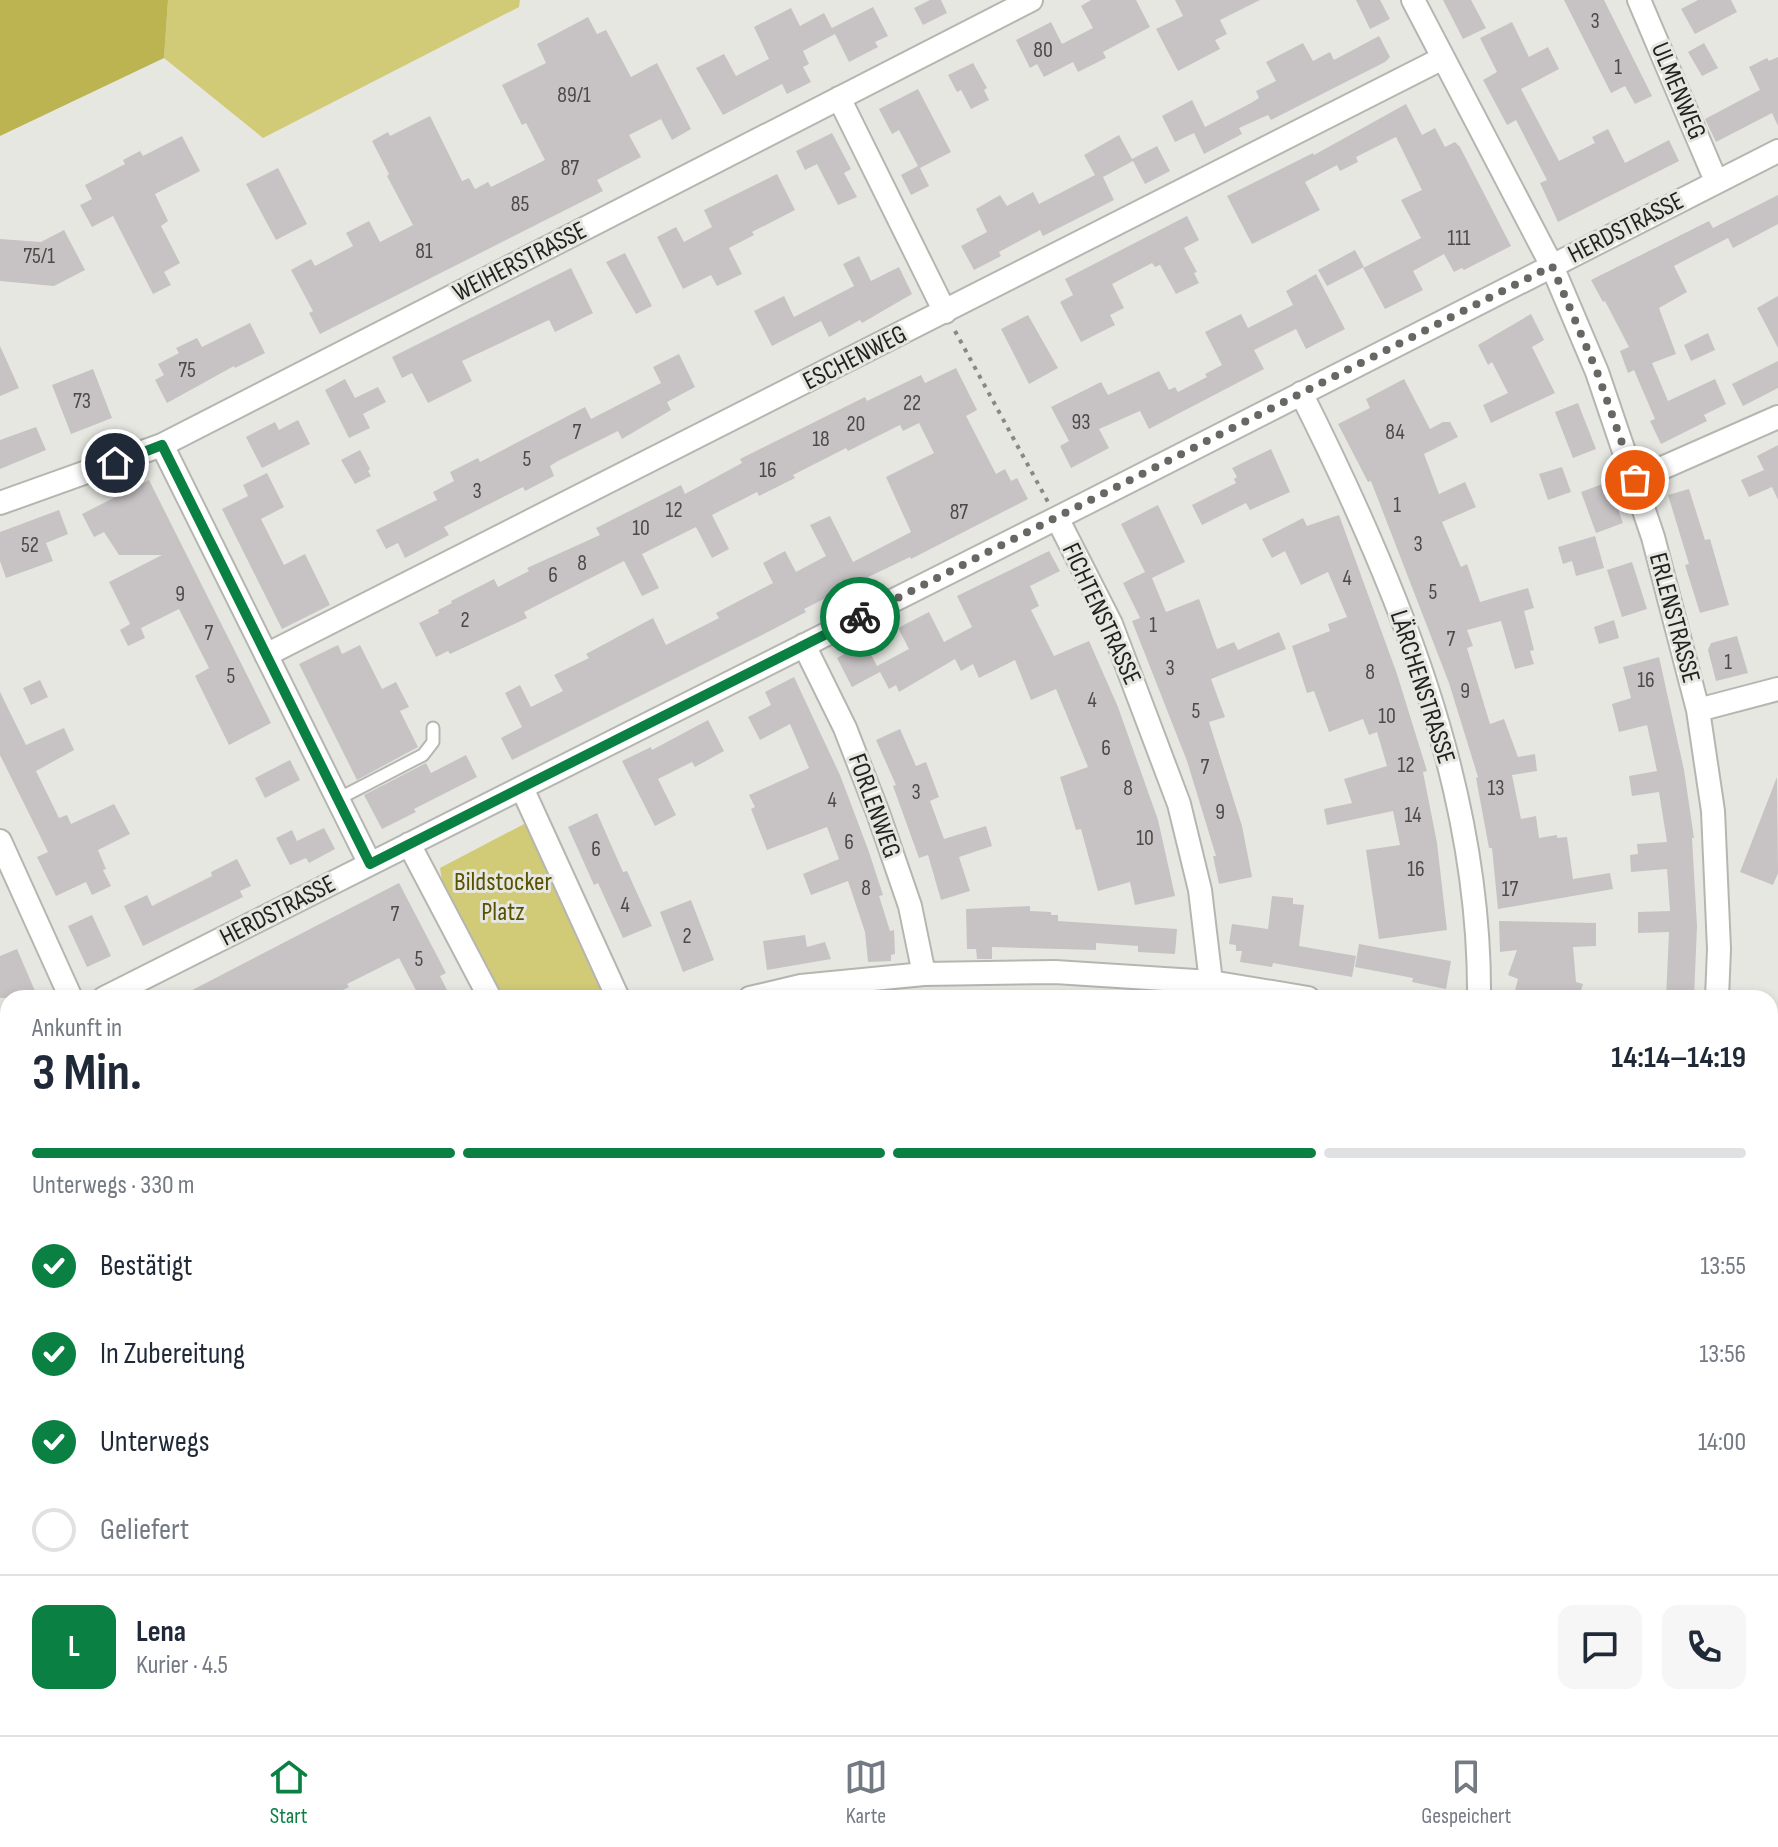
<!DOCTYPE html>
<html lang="de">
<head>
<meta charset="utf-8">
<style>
	body { margin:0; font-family:"Sofia Sans Condensed",sans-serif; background:#f6f6f7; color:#1f2937; height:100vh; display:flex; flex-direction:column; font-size:30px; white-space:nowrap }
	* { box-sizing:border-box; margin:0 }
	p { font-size:26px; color:#747a83 }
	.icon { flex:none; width:44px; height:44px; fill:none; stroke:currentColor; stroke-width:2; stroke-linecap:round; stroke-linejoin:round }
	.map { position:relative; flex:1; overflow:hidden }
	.side { position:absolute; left:0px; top:990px; width:1778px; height:746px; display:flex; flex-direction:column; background:#fff; border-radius:24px 24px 0 0; box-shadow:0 4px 12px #0003 }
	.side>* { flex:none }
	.pin { position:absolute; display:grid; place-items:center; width:68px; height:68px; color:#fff; margin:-34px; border:4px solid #fff; border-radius:50%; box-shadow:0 2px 8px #0007 }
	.courier { position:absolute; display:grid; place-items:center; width:80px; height:80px; margin:-40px; border:6px solid #0b8043; border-radius:50%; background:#fff; color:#222; box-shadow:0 2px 10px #0007 }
	.headline em { font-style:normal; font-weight:700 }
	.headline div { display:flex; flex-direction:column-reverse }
	.headline { display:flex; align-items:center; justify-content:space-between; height:136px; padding:0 32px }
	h1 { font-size:52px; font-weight:700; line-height:60px }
	.bar { display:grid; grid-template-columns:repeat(4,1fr); gap:12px 8px; align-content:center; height:96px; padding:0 32px }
	.bar i { height:10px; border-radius:6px; background:#e0e1e3 }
	.bar .current { background:#0b8043 }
	.bar p { grid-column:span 4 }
	.line { display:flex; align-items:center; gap:20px; padding:0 32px; border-top:2px solid #e0e1e3 }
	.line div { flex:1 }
	.round { display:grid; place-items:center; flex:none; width:84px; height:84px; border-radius:16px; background:#f6f6f7 }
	ol { padding:0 32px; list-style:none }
	li { display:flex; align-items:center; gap:24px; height:88px }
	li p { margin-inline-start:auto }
	li .icon { padding:8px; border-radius:50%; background:#0b8043; color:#fff; stroke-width:4 }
	li:last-child { color:#747a83 }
	li i { width:44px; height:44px; border:4px solid #e0e1e3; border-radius:50% }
	.tabs { display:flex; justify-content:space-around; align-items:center; height:112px; border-top:2px solid #e0e1e3; background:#fff; font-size:22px; color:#747a83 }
	.tabs a { display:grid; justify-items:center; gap:4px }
	.tabs .current { color:#0b8043 }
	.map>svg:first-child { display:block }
	.green { fill:#d1ca77 }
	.forest { fill:#bcb351 }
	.building { fill:#c7c2c4 }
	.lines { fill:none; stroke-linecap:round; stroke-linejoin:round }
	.lane-casing { stroke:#b6b6b1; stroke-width:15 }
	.street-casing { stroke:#b6b6b1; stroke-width:26 }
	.secondary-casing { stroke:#b6b6b1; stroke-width:36 }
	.path { stroke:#888884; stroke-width:4; stroke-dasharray:4 6; stroke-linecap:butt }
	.lane { stroke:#fff; stroke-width:11 }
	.street { stroke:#fff; stroke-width:22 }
	.secondary { stroke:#fff; stroke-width:32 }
	.done { stroke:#676764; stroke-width:8; stroke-dasharray:0 14.4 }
	.route { stroke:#0b8043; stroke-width:10 }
	.labels { text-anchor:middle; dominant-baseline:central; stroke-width:6; stroke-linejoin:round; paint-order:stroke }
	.number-label { font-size:22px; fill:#4b4a49 }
	.street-label { font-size:26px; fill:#222220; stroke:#e7e7e2 }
	.park-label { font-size:26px; fill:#585100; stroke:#e7e7e2 }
</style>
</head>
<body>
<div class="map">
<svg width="1778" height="1735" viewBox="0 0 1778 1735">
	<rect width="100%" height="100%" fill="#e7e7e2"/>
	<!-- green -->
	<path class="green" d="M168,0H520L519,7L263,138L164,58Z
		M526,823L605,998H499L444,893L440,868Z
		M1778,1687V1721L1764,1735H1679L1688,1728H1770V1689Z
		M765,1728H777L781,1731L783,1728H858V1735H756Z
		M1315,1728H1447L1444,1735H1303Z"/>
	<!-- forest -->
	<path class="forest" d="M0,0H168L164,58L0,136Z
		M441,1728H535L534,1735H444Z"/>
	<!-- building -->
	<path class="building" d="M930,0H941L947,13L923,25L914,8Z
		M1091,0H1136L1150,27L1103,52L1106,58L1078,72L1073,62L1044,77L1037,64L1030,68L1016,40L1051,22L1062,44L1093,28L1081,6Z
		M1175,0H1260L1220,20L1227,34L1215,40L1220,49L1178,71L1156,29L1183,16Z
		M1356,0H1380L1390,19L1370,29Z
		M1443,0H1471L1486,28L1463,39Z
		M1564,0H1604L1652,96L1635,104L1625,86L1611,93Z
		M1698,0H1731L1737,12L1695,34L1681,9Z
		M873,7L888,36L875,42L878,47L849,62L832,28Z
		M791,8L800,26L824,13L835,34L803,51L809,64L803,67L811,82L787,94L782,84L723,115L696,68L724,54L736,76L769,59L754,27Z
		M588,17L597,34L606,30L631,77L657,63L691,129L672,140L661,119L629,135L641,157L597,180L603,191L320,334L309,313L313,311L291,270L311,259L315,266L353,246L346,233L369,221L380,242L413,225L387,176L389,174L372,141L388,132L390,136L430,116L462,181L469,178L475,189L488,182L491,187L545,160L526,123L522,125L502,85L546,63L537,44Z
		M1512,22L1529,57L1548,47L1559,69L1521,89L1559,161L1595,143L1592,137L1608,129L1625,163L1669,140L1679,161L1558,222L1540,183L1547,180L1516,120L1507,125L1483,80L1497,72L1480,38Z
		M1379,36L1390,57L1385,62L1271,120L1268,115L1239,128L1242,134L1204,154L1194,133L1175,142L1162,116L1192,100L1205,127L1251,103L1259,98L1256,91L1276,81L1266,62L1303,43L1313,61L1330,52L1334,60Z
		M1704,43L1718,68L1702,76L1688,52Z
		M1778,57V126L1772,113L1716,142L1705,119L1760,90L1749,67L1767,58L1769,61Z
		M973,63L987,88L984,90L989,100L971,109L961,90L957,92L948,75Z
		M918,89L951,152L920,168L929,186L911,195L901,175L918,166L899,130L892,134L879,109Z
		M1406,104L1422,135L1435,128L1445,147L1455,142L1460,147L1511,246L1464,270L1462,268L1454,272L1444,254L1413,271L1423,290L1385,309L1363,268L1421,238L1401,200L1422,190L1396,137L1356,157L1358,162L1340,171L1337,165L1305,182L1320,210L1252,244L1227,196L1313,153L1314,155Z
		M832,133L851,169L844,173L857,197L838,205L817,164L805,170L796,151Z
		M1119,135L1132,159L1157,146L1170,171L1145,184L1133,161L1103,177L1114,200L1043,236L1040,230L999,252L1001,256L974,270L961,246L987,232L976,209L1000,195L1007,206L1033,192L1039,204L1095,175L1084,155Z
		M182,136L200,171L155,194L168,221L161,226L180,263L164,272L171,285L153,294L113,216L92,227L80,205L92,199L85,185L125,164L123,160L140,151L143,156Z
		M278,168L307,224L276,240L246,184Z
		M777,174L795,210L752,232L754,235L729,248L742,274L717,286L711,275L683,289L657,237L676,227L684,242L712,227L704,210Z
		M1778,195V224L1733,248L1728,238L1674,266L1687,292L1659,308L1676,354L1652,363L1668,401L1715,379L1726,404L1704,415L1707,421L1661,444L1650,421L1655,419L1634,370L1628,373L1620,351L1629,347L1605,301L1603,302L1591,280L1709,221L1713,228Z
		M1187,216L1199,240L1184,248L1197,272L1194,273L1199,283L1176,294L1160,265L1155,267L1152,263L1112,284L1124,308L1110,315L1115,325L1081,342L1060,302L1073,295L1065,279Z
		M64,230L85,270L54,286L0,281V239L41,242Z
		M1355,250L1364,267L1327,286L1318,270Z
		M625,253L652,306L636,314L606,262Z
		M859,256L871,281L899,267L912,294L862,323L860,320L829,337L821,321L772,346L754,311L784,296L794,317L854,286L843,264Z
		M571,268L593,313L555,332L549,320L462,361L472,381L428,403L412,373L402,378L392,357Z
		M1316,274L1345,329L1306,349L1296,329L1254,350L1264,369L1149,429L1140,411L1099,429L1109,448L1071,468L1060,446L1069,441L1051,407L1101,382L1108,395L1159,371L1169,390L1175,387L1178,392L1207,377L1205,374L1222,365L1205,332L1241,314L1248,328L1293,305L1286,291Z
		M1778,296V348L1757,308Z
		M1531,314L1544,340L1532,347L1555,393L1491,423L1483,405L1508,393L1492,362L1488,365L1478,345Z
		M1028,315L1058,368L1029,384L1001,329Z
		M250,323L265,353L235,368L234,366L167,403L155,380L164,375L158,364L179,353L176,348L197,338L202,347Z
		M1708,333L1715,350L1691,361L1684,345Z
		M0,346L19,388L0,396Z
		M679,354L695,387L667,402L671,410L622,439L618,431L558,461L550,466L554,476L525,491L523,487L444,527L449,535L405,558L398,543L386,549L376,530L437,500L433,492L454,481L450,472L478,458L480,462L585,407L591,419L661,383L653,367Z
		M1778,361V388L1743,406L1732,384Z
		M956,368L977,410L966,416L996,474L1005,469L1011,481L1017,478L1028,499L911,559L910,557L864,579L804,609L806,612L764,634L512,760L501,738L522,727L505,693L520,685L531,707L563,691L554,675L589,658L586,654L653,618L666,645L719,618L716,613L773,583L763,563L785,551L796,572L826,556L810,525L830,516L853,562L911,532L886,477L934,453L919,423L903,431L900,425L848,451L846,448L793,475L795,478L759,496L757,492L712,515L729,549L712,558L696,527L642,554L659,588L642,596L624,561L528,610L524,612L527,618L450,654L448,651L436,657L419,623L439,613L438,610L452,603L451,601L494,579L498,587L529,571L527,568L600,535L596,528L681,485L685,494L742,463L740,459L865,397L867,401L921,375L925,383Z
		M93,369L112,418L71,434L52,385Z
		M345,379L355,398L378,387L386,402L363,414L370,428L349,438L325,390Z
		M1404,379L1430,429L1443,422H1450L1458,437L1424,454L1439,494L1465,482L1476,507L1442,522L1461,567L1467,564L1480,602L1528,588L1534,608L1524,611L1534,650L1530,651L1534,664L1515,669L1501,621L1467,630L1473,646L1467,648L1490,724L1504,719L1518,757L1535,754L1537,771L1512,775L1521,819L1536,816L1539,838L1557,835V838L1567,837L1573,879L1610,873L1613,889L1498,909L1492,848H1489L1476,778L1478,777L1449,683L1371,481L1368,482L1338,424L1370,408L1366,399Z
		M1578,403L1596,449L1573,458L1555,412Z
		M298,420L310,444L262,468L246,437L275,422L279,430Z
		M36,427L46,450L0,469V440Z
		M1778,445V500L1772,487L1749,497L1741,480L1764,470L1757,456Z
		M1271,449L1290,492L1250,510L1246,503L1202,525L1192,505L1236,483L1234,479L1237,477L1232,468Z
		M360,450L370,469L368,471L371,476L355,484L341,460Z
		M1562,467L1571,492L1548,500L1539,474Z
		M267,473L284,507L261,519L284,565L305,554L330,605L282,629L222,509L248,496L243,485Z
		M149,480L271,723L229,745L195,676L209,668L179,609L141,628L145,638L128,646L120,630L130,624L109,582L162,555H119L104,532L94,537L82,514Z
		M1608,482L1623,523L1596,533L1581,492Z
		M1689,489L1705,540L1710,539L1729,605L1700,613L1685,565L1689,564L1668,495Z
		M1158,505L1185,562L1152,578L1166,612L1199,599L1217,649L1234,642L1238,650L1279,632L1286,649L1211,679L1225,717L1209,722L1242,826L1252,877L1219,884L1213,856H1216L1187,761L1132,621L1140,618L1123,583L1145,572L1121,524Z
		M59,510L68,534L46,543L53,561L6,578L0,561V532Z
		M1339,515L1397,674L1427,771L1423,772L1437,843L1447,930L1379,939L1366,850L1400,845L1393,811L1327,825L1324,809L1352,803L1344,779L1387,766L1377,732L1369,735L1363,719L1329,732L1314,691L1307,693L1292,646L1330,631L1328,624L1347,617L1328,572L1301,585L1285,551L1272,558L1262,539L1303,518L1307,526Z
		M1595,536L1604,568L1576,576L1572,561L1563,564L1558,547Z
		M1049,551L1060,571L1030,586L1039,606L1031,610L1054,656L1089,641L1118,707L1158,820L1175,896L1135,905L1130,882L1098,891L1081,829L1076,830L1060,777L1088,767L1056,689L1031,700L1015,660L979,678L973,664L961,671L955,659L899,692L896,685L889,689L880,672L852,687L837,658L865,643L877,666L909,649L898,628L929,612L944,642L972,627L957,596Z
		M1632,562L1647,609L1622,617L1607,570Z
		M1614,620L1619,638L1599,644L1594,627Z
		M1737,636L1748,673L1716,681L1708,650L1711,643Z
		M338,645L342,654L360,645L382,689L396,682L409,707L400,711L418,747L357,780L299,664Z
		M1659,657L1684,770L1694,838H1692L1697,926L1694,998H1666L1669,932L1638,933V912L1670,911L1667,869L1631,872L1630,855L1638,854L1637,844L1667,842L1659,792L1632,796L1629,776L1657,771L1647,725L1619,732L1612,704L1631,698L1623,667Z
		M794,677L840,775L869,852L883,895L879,896L890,931L894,930L895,954L891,955V961L868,962L865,932L848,881L811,895L803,874L839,859L827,827L767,850L751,809L755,807L749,795L809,768L790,724L760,740L748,717L771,705L765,692Z
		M40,680L48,697L31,705L23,688Z
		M0,692L26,745L64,728L74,750L36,771L59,818L67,815L71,824L114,804L130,834L98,850L106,869L103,870L111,886L92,895L86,882L56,896L37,857L48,852L0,755Z
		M708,720L724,751L695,767L692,762L658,779L676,815L655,826L622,761L651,747L652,750Z
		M900,729L916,766L926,762L939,797L930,801L944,839L986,826L992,846L959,857L970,891L941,900L928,855L919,858L893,786L896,785L876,740Z
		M466,755L477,777L414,809L416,812L382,829L364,795L426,763L431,773Z
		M290,760L300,780L265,798L255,778Z
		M1777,777L1778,873L1773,885L1740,872Z
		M597,813L623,872L627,871L652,926L623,938L598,883L594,885L568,827Z
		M324,828L335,849L309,863L306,858L290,865L276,838L292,830L297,841Z
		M237,859L251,886L240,891L243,897L143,946L124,906L147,895L152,906L212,876L211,872Z
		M399,883L446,973L440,976L451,998H420L399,958L347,984L349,987L327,998H271L268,991L254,998H177Z
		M1272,896L1293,898V904L1304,905L1299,946L1356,956L1352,977L1273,963L1272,967L1240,962L1242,951H1236V945L1229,944L1232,924L1268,929Z
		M691,900L714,960L683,972L660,912Z
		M1030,906V911L1051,912V915H1058V921L1177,929L1175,954L1138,952V946L1096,943V950L992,947V959H977L976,949H967L966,909Z
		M92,915L111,956L87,967L68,926Z
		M1499,921L1596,923V946L1573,947L1576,982L1583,984L1579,998H1559L1543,993L1541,998H1513L1518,979L1508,975L1517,950L1500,952Z
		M805,935L807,947L825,942L831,959L767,970L763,941Z
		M1359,944L1451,961L1446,989L1412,982L1413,978L1355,967Z
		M17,949L35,991L19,998H0V956Z"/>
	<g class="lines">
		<!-- lane casing -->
		<g class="lane-casing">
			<path id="lane" d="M338,799L423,755L433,742V728
				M863,1735V1728"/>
		</g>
		<!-- street casing -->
		<g class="street-casing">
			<path id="street" d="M1413,0L1552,266L1597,372L1653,537L1698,710L1713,811L1719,949L1717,998
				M1639,0L1716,181
				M839,98L945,312
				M1301,393C1395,580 1481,785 1479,998
				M162,445L370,864
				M1635,480L1778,417
				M0,503L162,445L1031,0
				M1057,518L1111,624L1179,804L1200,890L1211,982
				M804,645L845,728L878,813L910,906L924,974
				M266,655L1443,58
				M1698,710L1778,689
				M522,788L618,998
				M0,841L71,998
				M409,844L490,998
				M104,998L1057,518L1778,151
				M750,998L801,986L924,974L1055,972L1211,982L1308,998
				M0,1048L8,1044
				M1770,1097L1778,1091
				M0,1321L8,1318
				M0,1495L8,1519
				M412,1728L415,1735"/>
		</g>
		<!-- secondary casing -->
		<g class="secondary-casing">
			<path id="secondary" d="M1770,1597L1778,1591
				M0,1677L8,1675
				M1082,1728L1095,1735
				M1137,1728L1152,1735
				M553,1735L557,1728
				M1581,1735L1589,1728
				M1616,1735L1624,1728"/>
		</g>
		<!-- path -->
		<path class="path" d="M955,331L1048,502
			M1770,1196L1778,1195
			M1770,1214L1778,1222
			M1770,1385L1778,1390
			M1298,1735L1306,1728
			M1450,1735L1452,1728
			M1770,1735L1778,1728"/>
		<!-- lane -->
		<use href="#lane" class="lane"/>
		<!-- street -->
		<use href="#street" class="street"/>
		<!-- secondary -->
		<use href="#secondary" class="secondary"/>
	</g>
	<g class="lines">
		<!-- done -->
		<path class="done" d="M860,617L1552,266L1597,372L1635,480"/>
		<!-- route -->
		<path class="route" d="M115,463L162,445L370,864L860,617"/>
	</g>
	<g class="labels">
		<!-- number labels -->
		<g class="number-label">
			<text x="1595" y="21">3</text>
			<text x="1043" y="50">80</text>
			<text x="1618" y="67">1</text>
			<text x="574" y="95">89/1</text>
			<text x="570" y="168">87</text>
			<text x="520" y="204">85</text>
			<text x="1459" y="238">111</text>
			<text x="424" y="251">81</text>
			<text x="39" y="256">75/1</text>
			<text x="187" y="370">75</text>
			<text x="82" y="401">73</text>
			<text x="912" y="403">22</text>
			<text x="1081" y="422">93</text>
			<text x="856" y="424">20</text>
			<text x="577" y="432">7</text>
			<text x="1395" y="432">84</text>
			<text x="821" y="439">18</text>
			<text x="527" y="459">5</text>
			<text x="768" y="470">16</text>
			<text x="477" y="491">3</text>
			<text x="1397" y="505">1</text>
			<text x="674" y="510">12</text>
			<text x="959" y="512">87</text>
			<text x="641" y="528">10</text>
			<text x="1418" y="544">3</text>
			<text x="30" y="545">52</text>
			<text x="582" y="563">8</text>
			<text x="553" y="575">6</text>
			<text x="1347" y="578">4</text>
			<text x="1433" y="592">5</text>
			<text x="180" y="594">9</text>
			<text x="465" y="620">2</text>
			<text x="1153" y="625">1</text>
			<text x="209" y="633">7</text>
			<text x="1451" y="639">7</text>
			<text x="1728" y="662">1</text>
			<text x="1170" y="668">3</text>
			<text x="1370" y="672">8</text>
			<text x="231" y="676">5</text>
			<text x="1646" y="680">16</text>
			<text x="1465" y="691">9</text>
			<text x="1092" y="700">4</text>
			<text x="1196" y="711">5</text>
			<text x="1387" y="716">10</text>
			<text x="1106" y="748">6</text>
			<text x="1406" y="765">12</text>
			<text x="1205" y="767">7</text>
			<text x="1128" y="788">8</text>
			<text x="1496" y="788">13</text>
			<text x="916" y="792">3</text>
			<text x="832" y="800">4</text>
			<text x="1220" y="812">9</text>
			<text x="1413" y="815">14</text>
			<text x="1145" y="838">10</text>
			<text x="849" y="842">6</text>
			<text x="596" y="849">6</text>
			<text x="1416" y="869">16</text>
			<text x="866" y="888">8</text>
			<text x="1510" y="889">17</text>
			<text x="625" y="905">4</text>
			<text x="395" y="914">7</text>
			<text x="687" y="936">2</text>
			<text x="419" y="959">5</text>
		</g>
		<!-- street labels -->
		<g class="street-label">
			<text transform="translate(1678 91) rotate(67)">ULMENWEG</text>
			<text transform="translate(1626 228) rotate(-27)">HERDSTRASSE</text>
			<text transform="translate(520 262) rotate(-27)">WEIHERSTRASSE</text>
			<text transform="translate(855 358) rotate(-27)">ESCHENWEG</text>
			<text transform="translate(1101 614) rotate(65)">FICHTENSTRASSE</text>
			<text transform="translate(1674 618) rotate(75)">ERLENSTRASSE</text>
			<text transform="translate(1422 687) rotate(72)">LÄRCHENSTRASSE</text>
			<text transform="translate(874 806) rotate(70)">FORLENWEG</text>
			<text transform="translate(278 911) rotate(-27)">HERDSTRASSE</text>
		</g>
		<!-- park labels -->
		<g class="park-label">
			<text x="503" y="882">Bildstocker<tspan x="503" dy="30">Platz</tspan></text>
		</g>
	</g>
</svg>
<div class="pin" style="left:1635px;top:480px;background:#ea580c"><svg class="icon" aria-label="bag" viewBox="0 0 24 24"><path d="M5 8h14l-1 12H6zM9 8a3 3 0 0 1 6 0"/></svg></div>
<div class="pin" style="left:115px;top:463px;background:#1f2937"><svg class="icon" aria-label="home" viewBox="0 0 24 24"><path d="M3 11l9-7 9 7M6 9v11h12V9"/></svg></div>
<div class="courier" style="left:860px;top:617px"><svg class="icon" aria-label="bike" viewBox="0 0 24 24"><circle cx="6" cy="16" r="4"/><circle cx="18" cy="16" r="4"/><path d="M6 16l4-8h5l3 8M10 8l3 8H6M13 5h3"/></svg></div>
<section class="side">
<div class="headline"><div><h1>3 Min.</h1><p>Ankunft in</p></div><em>14:14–14:19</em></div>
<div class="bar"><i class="current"></i><i class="current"></i><i class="current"></i><i></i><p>Unterwegs · 330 m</p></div>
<ol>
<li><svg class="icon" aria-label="check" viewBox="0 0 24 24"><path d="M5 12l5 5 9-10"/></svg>Bestätigt<p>13:55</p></li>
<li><svg class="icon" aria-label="check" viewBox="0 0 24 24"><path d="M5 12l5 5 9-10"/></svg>In Zubereitung<p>13:56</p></li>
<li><svg class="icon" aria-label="check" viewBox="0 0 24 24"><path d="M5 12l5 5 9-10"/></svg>Unterwegs<p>14:00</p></li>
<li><i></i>Geliefert</li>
</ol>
<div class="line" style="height:144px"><b class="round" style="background:#0b8043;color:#fff">L</b><div><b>Lena</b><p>Kurier · 4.5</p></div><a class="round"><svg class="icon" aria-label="chat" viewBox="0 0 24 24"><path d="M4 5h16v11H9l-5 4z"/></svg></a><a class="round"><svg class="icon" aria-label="phone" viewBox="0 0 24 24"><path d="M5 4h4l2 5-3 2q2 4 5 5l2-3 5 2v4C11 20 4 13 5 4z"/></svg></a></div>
</section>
</div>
<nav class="tabs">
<a class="current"><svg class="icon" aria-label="home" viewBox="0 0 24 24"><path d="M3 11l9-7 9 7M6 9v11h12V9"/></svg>Start</a>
<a><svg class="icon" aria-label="map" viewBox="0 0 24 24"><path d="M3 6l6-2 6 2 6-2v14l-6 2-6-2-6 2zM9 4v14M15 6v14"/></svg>Karte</a>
<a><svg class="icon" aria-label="saved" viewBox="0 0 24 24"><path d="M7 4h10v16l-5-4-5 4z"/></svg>Gespeichert</a>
</nav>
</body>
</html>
